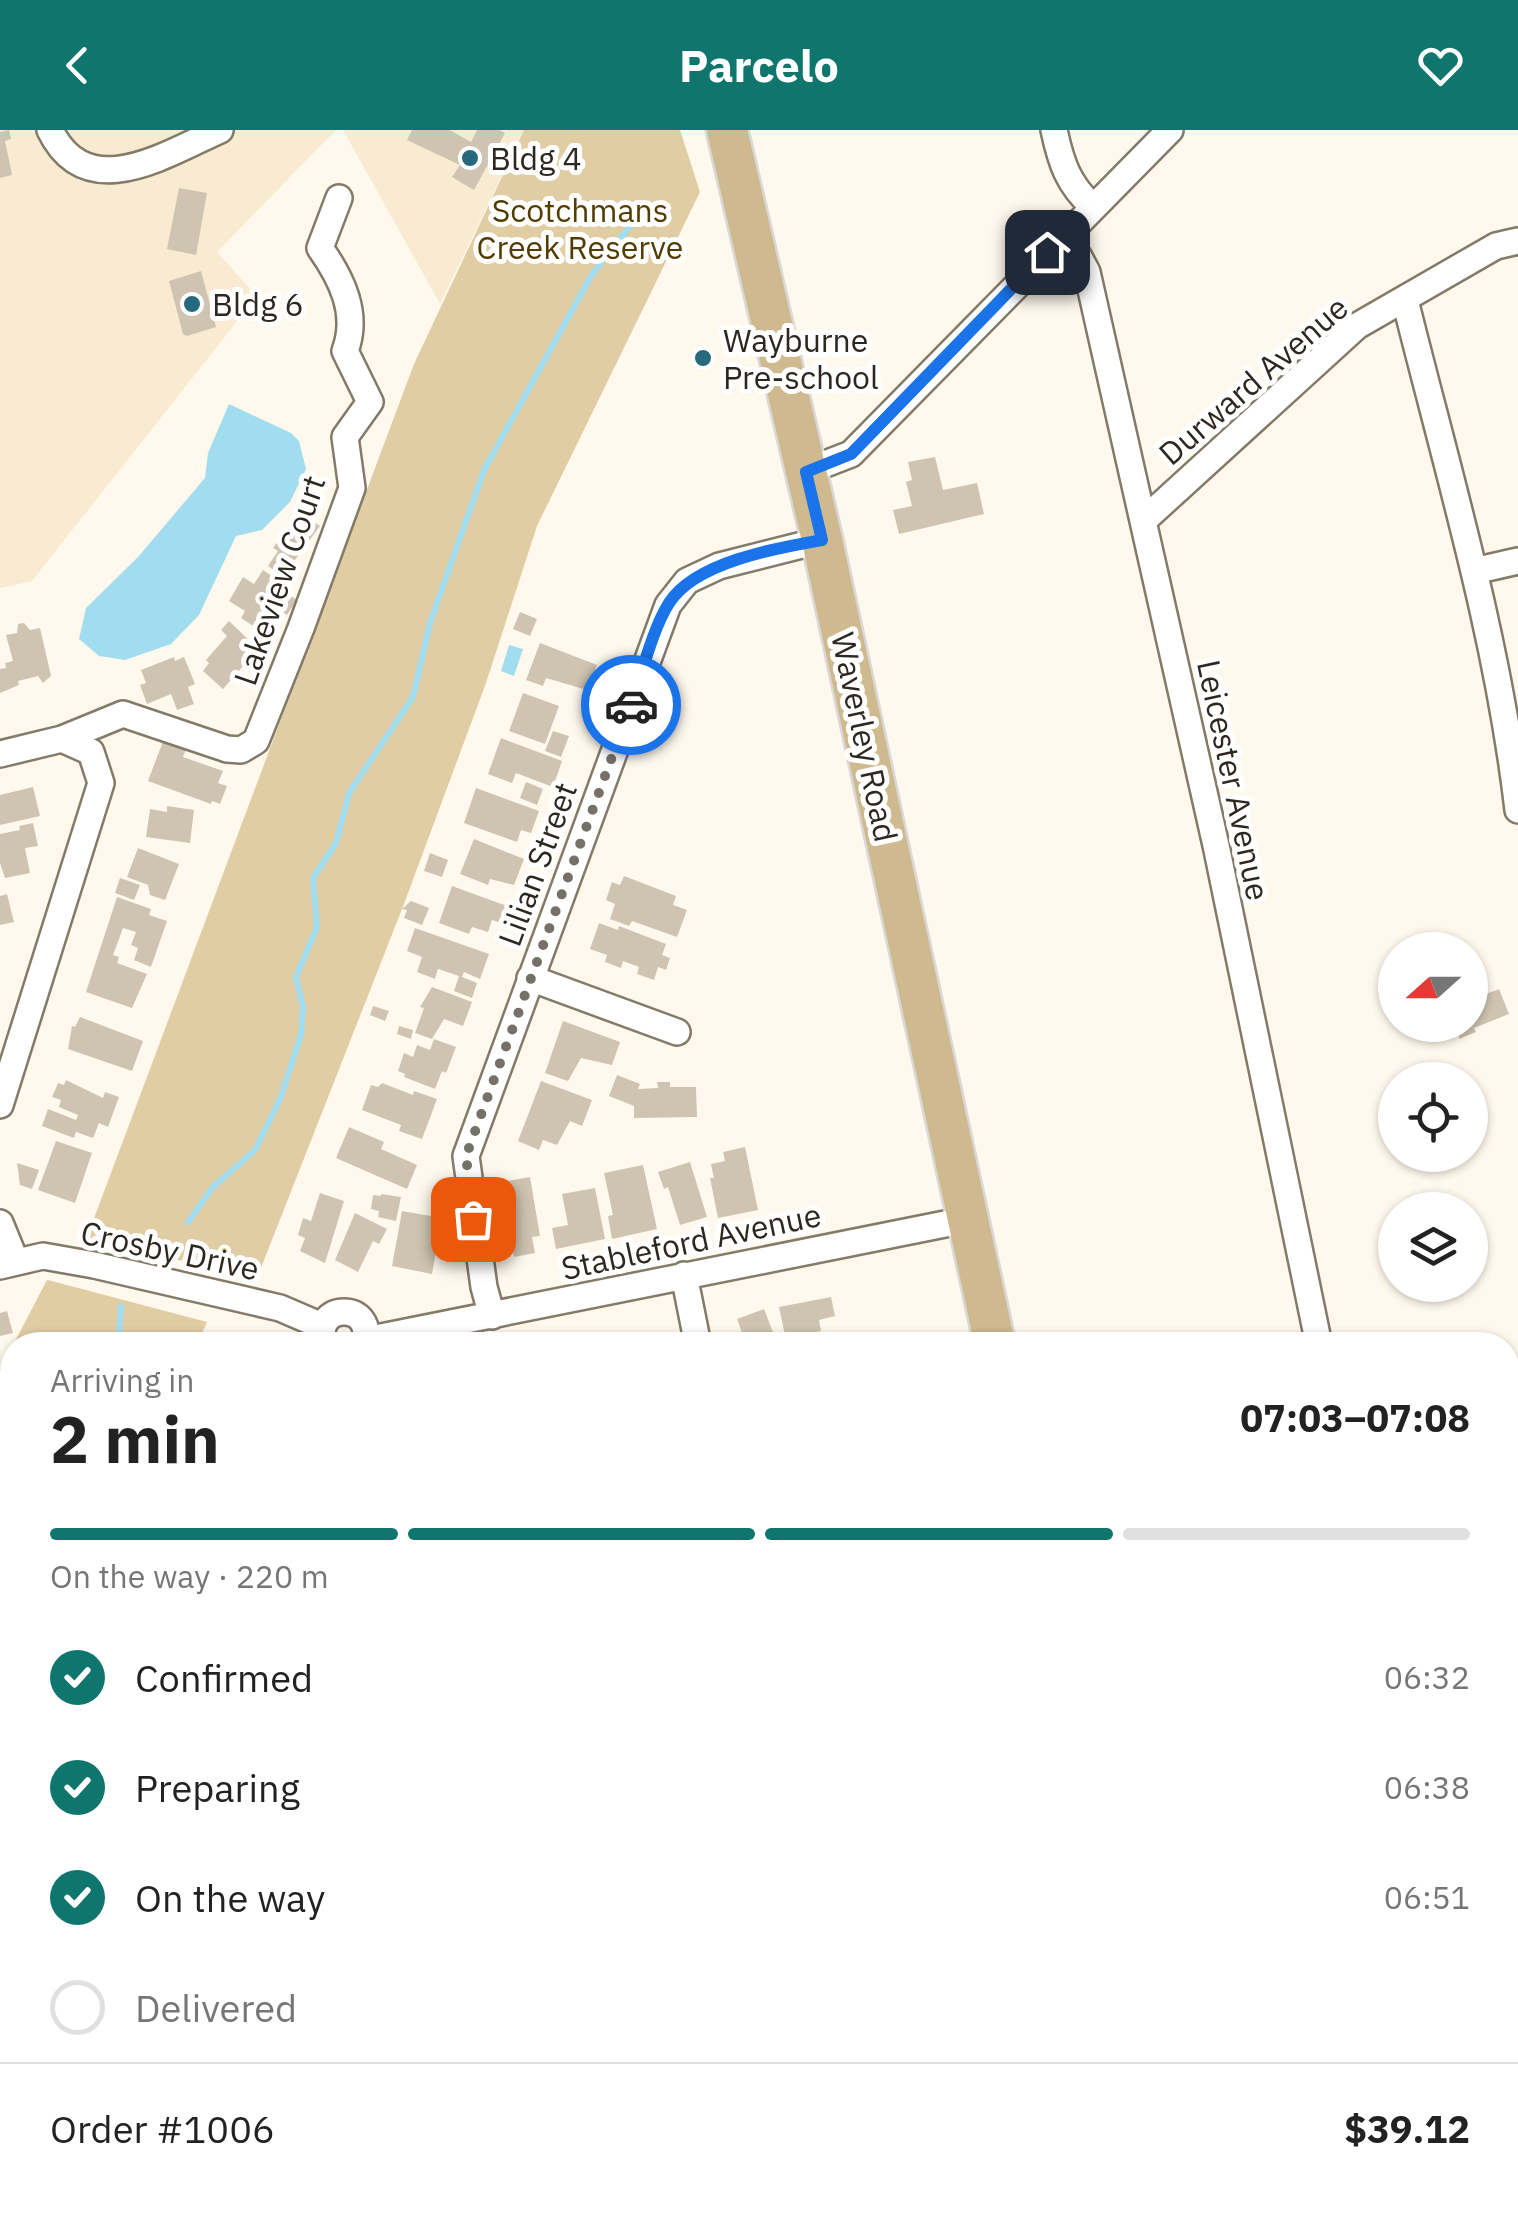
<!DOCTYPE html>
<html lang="en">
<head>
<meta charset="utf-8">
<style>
	body { margin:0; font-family:"IBM Plex Sans",sans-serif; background:#f6f6f6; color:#222; height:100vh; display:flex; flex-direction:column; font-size:38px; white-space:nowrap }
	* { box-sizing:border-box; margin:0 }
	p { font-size:32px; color:#767676 }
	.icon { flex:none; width:55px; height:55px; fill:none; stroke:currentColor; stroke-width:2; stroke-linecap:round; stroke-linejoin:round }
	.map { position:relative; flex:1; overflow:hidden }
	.details { position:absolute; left:0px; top:1202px; width:1520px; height:882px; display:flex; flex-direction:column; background:#fff; border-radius:40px 40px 0 0; box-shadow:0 2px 8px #0004 }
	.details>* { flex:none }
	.needle { width:65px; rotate:249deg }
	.fabs { position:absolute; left:1378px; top:802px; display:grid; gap:20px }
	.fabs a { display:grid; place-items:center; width:110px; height:110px; border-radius:50%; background:#fff; box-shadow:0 2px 8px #0004; font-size:50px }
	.pin { position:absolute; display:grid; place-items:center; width:85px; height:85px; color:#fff; margin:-42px; border-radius:20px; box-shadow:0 5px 15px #0006 }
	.courier { position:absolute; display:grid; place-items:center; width:100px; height:100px; margin:-50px; border:8px solid #1a73e8; border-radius:50%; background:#fff; color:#222; box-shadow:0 2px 12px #0007 }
	.head em { font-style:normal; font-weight:700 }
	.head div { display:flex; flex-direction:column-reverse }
	.head { display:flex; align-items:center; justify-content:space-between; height:170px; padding:0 50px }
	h1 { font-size:65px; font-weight:700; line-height:75px }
	.bar { display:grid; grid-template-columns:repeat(4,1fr); gap:15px 10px; align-content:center; height:120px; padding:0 50px }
	.bar i { height:12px; border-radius:8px; background:#e0e0e0 }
	.bar .active { background:#0f766e }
	.bar p { grid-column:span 4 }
	.line { display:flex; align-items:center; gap:25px; padding:0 50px; border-top:2px solid #e0e0e0 }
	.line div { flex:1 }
	ol { padding:0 50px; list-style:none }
	li { display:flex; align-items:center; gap:30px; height:110px }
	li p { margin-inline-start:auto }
	li .icon { padding:10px; border-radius:50%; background:#0f766e; color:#fff; stroke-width:4 }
	li:last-child { color:#767676 }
	li i { width:55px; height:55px; border:5px solid #e0e0e0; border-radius:50% }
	header { display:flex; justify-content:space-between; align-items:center; height:130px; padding:0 50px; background:#0f766e; color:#fff; font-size:45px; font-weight:700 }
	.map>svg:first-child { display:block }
	.built { fill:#f9ebd1 }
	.green { fill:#e1cda4 }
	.water { fill:#a2dcef }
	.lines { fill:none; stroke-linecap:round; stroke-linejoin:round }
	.stream { stroke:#a2dcef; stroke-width:6 }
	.building { fill:#cec4b1 }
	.street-casing { stroke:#837a68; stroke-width:30 }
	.primary-casing { stroke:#d9d8d7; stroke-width:45 }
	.street { stroke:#fff; stroke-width:25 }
	.primary { stroke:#ceba8e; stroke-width:40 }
	.done { stroke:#767168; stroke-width:10; stroke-dasharray:0 18 }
	.route { stroke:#1a73e8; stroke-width:12 }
	.poi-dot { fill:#27697c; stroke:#fff; stroke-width:4 }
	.labels { text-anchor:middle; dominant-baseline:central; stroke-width:10; stroke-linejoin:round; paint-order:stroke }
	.poi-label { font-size:32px; fill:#2c2821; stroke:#fff; text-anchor:start }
	.park-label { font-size:32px; fill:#523c01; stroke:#fff }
	.street-label { font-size:32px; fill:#2c2821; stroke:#fff }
</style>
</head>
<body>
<header><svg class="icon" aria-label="back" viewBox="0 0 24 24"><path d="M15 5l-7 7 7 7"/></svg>Parcelo<svg class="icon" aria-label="heart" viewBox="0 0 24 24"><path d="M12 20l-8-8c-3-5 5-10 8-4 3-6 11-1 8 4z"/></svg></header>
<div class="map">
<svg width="1518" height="2083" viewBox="0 0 1518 2083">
	<rect width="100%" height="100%" fill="#fff9ed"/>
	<!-- built -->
	<path class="built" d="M0,0H336L217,122L257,166L32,451L0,458Z
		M343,0H524L440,174Z
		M965,2073H1133L1136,2083H967Z"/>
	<!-- green -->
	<path class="green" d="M524,0H680L700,62L537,396L486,553L404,774L259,1143L84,1115L414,234Z
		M47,1150H48L207,1192L197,1215H13Z
		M12,1216V1607L0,1610V1239Z
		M12,2003V2072H221L224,2083H0V2006Z"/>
	<!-- water -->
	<path class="water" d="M229,274L291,303L299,311L306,339L290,372L262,400L236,406L199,485L171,514L125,530L99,526L79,509L86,478L138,427L205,348L208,323Z
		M509,515L523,519L514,546L501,541Z"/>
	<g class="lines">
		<!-- stream -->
		<path class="stream" d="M188,1092L213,1057L255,1020L280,969L301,905L303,877L296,847L317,797L313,748L336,713L349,663L413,567L430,493L484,340L591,146L641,82
			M118,1215L121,1176
			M0,1372L12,1351
			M0,2065L12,2067
			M29,2072L39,2083"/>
	</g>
	<!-- building -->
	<path class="building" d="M9,0L11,9L5,11L12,45L0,48V2Z
		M412,0H450L471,12L477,0H499L505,3L474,60L452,47L460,35L407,10Z
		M179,58L207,63L196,125L167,119Z
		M201,141L216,197L187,206L183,204L169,151Z
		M935,327L943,360L977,353L984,384L899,404L893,380L912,376L906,352L912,350L908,332Z
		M299,383L320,396L292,434L295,437L287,449L268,436L278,421L273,418Z
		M263,440L285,455L282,460L297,470L287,485L273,476L258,499L241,488L245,481L229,471L243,447L254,454Z
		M520,482L537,489L530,506L513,499Z
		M229,491L258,519L223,559L203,541L209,533L206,530L227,506L221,500Z
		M24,493L30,500L40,498L51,546L43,553L38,546L18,551L19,555L0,563V539L6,538L5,533L13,531L6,505L17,503L18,494Z
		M540,513L597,535L587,560L546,548L543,556L526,550Z
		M174,527L175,531L184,527L195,554L188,557L194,574L177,580L171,564L147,574L140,555L146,553L141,540Z
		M523,563L559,576L545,614L509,601Z
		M553,601L569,606L561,627L545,621Z
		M165,606L188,614L183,627L223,641L218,653L227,656L220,674L212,671L211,674L148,651Z
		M501,608L562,631L553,657L516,643L512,653L488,644Z
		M526,652L543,659L537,675L520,668Z
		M33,657L40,686L0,695V665Z
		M476,658L539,681L531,703L521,700L517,712L464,693Z
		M167,676L194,680L190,713L146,707L150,679L167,682Z
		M33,693L38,716L25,718L30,743L5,748L0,733V704L20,700L19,696Z
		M474,709L524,729L514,755L490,749L488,755L460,744Z
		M138,718L179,734L165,770L150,765L148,755L127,747Z
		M430,723L448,730L442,747L424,741Z
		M624,746L676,766L673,775L687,780L677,807L632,791L629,796L610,789L615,774L606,770L612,752L620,755Z
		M120,748L140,755L134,770L115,763Z
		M452,756L507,776L501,793L492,790L488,802L472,797L469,804L439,793Z
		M7,764L14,792L0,795V766Z
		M117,767L151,779L149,785L167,791L151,837L134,830L138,818L131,815L136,802L123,798L113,825L119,827L117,833L147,844L132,878L86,862Z
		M411,771L429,778L422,795L404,788L407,780L402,779Z
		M599,793L618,800L619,796L666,814L662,825L670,828L666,840L658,837L654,850L637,844L639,837L623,831L621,838L605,832L607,825L590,819Z
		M415,798L489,824L480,849L464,842L462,847L477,853L472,868L454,861L459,846L438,839L435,849L417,842L422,827L407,821Z
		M432,857L472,872L463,896L444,889L432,909L415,903L424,878L420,877Z
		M1499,859L1509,884L1474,898L1476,902L1459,909V895H1470V870Z
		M373,876L389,881L385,891L370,885Z
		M80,887L143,911L132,941L68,919L72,896L75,897Z
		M563,891L620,912L612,935L581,928L568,951L545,943Z
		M399,896L413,900L411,909L397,904Z
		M434,909L456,917L446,943L442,941L435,959L404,947L405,944L398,941L404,923L413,927L417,915L430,920Z
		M617,945L640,954L638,959L658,958L657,952H670V957H696L697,987L634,988V976L609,966Z
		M66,950L103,968L105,962L119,967L108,997L99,993L93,1008L76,1002L74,1008L42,996L48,979L76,990L78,985L59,977L61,970L52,967L58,953L64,955Z
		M541,951L592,970L582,996L570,991L557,1015L543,1010L539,1020L518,1011Z
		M382,953L413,965L414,961L437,969L422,1009L399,1001L401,995L362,980L371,955L378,957Z
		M349,997L384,1012L381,1019L417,1035L407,1059L336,1028Z
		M56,1011L92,1023L75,1073L38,1060Z
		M745,1017L758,1080L718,1088L710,1048H714L711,1034L725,1031L723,1022Z
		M690,1032L707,1087L680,1095L668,1057L664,1059L658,1042Z
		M17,1033L39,1040L32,1059L20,1055Z
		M643,1035L657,1099L612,1109L608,1086L613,1085L604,1043Z
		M530,1047L540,1106L532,1107L535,1123L514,1127L503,1052Z
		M595,1058L605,1109L556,1119L552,1098L568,1095L562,1064Z
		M320,1063L344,1071L325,1133L300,1121L305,1108L298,1105L303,1088L311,1091Z
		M381,1064L401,1067L396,1091L378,1087L379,1081L371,1079L373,1065L381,1066Z
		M402,1081L442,1088L432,1144L392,1136Z
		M355,1083L387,1099L379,1114L373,1111L358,1142L335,1130Z
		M831,1167L835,1186L819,1190L821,1201L805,1204L807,1215H787L779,1177Z
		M764,1179L778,1215H725L744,1208L737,1189Z
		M7,1181L13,1203L0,1206V1183Z
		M12,1609V1641L0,1645V1613Z
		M1514,1751L1518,1801L1508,1803V1753Z
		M11,1942H12V1967L6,1965Z
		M225,2072H290V2074L259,2083H227Z"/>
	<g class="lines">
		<!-- street casing -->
		<g class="street-casing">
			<path id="street" d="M50,0C87,76 166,24 220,0
				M1054,0C1061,33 1068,54 1093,77
				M1060,109L1079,127L1087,142L1217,720L1319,1215
				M1405,170C1447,339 1498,507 1518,680
				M807,341L851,324L1170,0
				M1143,391L1357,196L1496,116L1518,111
				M1474,441L1518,431
				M62,609L123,584L227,619L241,620L256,611L301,498L352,358L345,307L370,272L345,221C359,184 342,149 320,118L339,68
				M0,624L62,609L91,622L101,653L0,975
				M530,848L677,902
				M0,1093L16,1132
				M0,1136L43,1126L94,1135L280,1178L322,1196
				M684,1145L698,1215
				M492,1186L484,1157L466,1026L668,475L687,451L719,436L822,410
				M366,1210L970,1089
				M324,1215C310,1171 378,1171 364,1215
				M1508,1363L1518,1359
				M351,2072L354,2083"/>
		</g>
		<!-- primary casing -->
		<g class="primary-casing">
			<path id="primary" d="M727,0L822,410L995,1215
				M1508,1855L1518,1853
				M1508,1898L1518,1896
				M1170,2072L1173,2083
				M606,2083L624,2072
				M680,2083L725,2072"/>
		</g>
		<!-- street -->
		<use href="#street" class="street"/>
		<!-- primary -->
		<use href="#primary" class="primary"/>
	</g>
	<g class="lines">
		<!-- done -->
		<path class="done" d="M473,1089L466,1026L631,575"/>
		<!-- route -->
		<path class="route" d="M631,575C642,544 652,500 669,473C695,432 776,418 822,410L806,342L851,324L1047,122"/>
	</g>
	<!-- markers -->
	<g class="poi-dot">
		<circle cx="470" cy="28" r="10"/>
		<circle cx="192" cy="174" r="10"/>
		<circle cx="703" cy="228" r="10"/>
	</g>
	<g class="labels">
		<!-- poi labels -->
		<g class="poi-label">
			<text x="490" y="28">Bldg 4</text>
			<text x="212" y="174">Bldg 6</text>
			<text x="723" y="210">Wayburne<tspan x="723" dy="37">Pre-school</tspan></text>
		</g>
		<!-- park labels -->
		<g class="park-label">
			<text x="580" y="80">Scotchmans<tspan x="580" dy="37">Creek Reserve</tspan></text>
		</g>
		<!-- street labels -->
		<g class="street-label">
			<text transform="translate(1253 250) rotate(-41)">Durward Avenue</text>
			<text transform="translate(279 450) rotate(-71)">Lakeview Court</text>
			<text transform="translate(865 607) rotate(78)">Waverley Road</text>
			<text transform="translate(1234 650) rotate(78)">Leicester Avenue</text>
			<text transform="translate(537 734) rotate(-70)">Lilian Street</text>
			<text transform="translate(691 1111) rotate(-12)">Stableford Avenue</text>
			<text transform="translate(170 1120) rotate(12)">Crosby Drive</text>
		</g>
	</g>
</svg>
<div class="fabs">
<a><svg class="needle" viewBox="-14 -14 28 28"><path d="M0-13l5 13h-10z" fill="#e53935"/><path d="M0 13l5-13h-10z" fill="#767676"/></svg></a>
<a><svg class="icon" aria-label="locate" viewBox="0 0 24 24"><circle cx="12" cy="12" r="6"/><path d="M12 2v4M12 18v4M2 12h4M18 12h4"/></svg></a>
<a><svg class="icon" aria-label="layers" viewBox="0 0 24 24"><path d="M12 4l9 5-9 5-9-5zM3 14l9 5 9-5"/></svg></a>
</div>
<div class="pin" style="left:473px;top:1089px;background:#ea580c"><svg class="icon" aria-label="bag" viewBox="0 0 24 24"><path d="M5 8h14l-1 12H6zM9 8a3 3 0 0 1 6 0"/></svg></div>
<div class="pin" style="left:1047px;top:122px;background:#1f2937"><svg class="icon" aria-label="home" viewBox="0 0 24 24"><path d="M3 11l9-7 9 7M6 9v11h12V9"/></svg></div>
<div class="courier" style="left:631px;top:575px"><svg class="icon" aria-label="car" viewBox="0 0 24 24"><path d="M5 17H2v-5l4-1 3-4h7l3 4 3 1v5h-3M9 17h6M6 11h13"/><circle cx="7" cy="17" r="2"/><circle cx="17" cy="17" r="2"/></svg></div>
<section class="details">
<div class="head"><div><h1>2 min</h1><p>Arriving in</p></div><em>07:03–07:08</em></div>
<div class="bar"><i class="active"></i><i class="active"></i><i class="active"></i><i></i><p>On the way · 220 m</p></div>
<ol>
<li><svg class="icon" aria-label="check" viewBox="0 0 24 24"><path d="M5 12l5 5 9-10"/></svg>Confirmed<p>06:32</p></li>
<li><svg class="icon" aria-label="check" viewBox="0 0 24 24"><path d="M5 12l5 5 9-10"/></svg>Preparing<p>06:38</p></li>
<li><svg class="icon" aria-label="check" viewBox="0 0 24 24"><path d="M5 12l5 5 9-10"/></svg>On the way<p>06:51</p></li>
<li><i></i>Delivered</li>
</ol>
<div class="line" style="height:130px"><div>Order #1006</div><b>$39.12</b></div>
</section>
</div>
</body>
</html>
